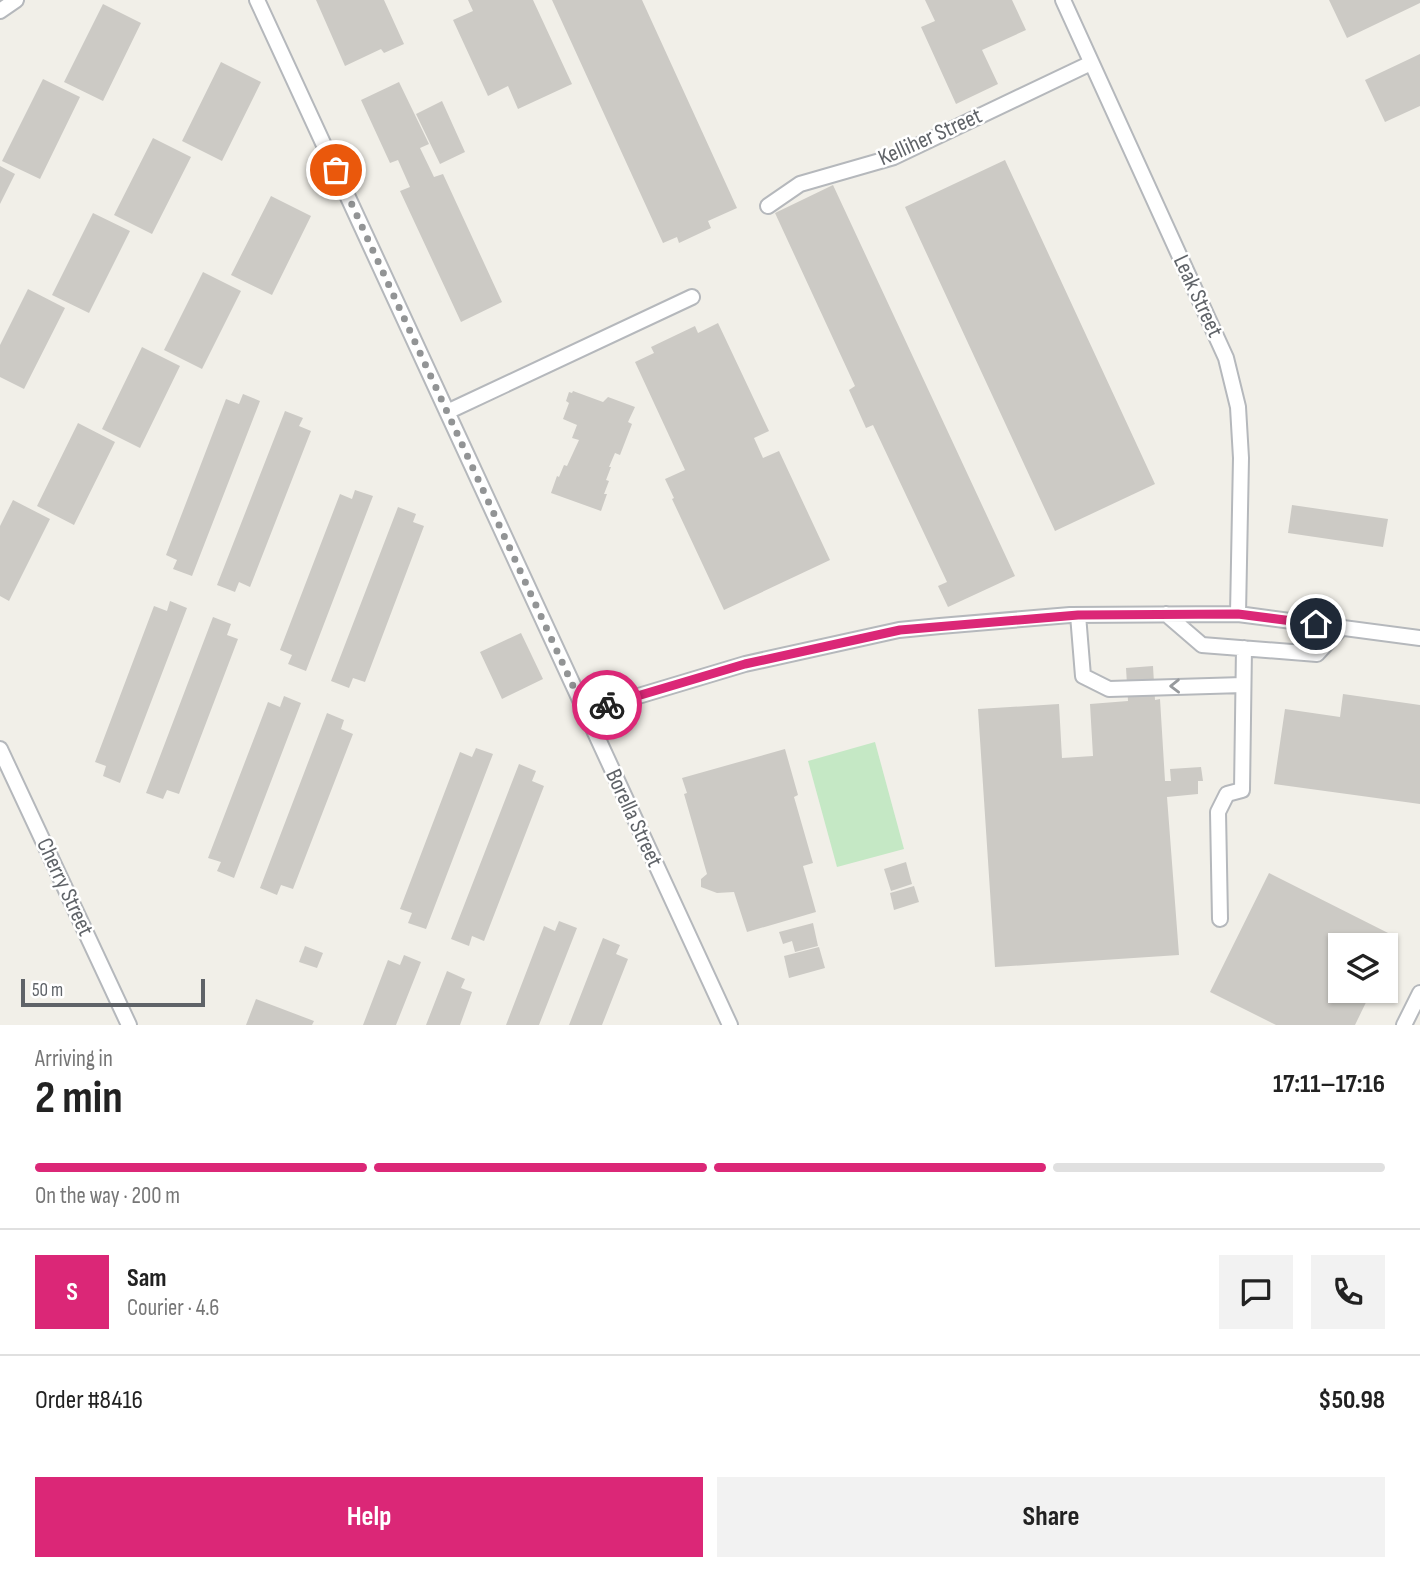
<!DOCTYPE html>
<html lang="en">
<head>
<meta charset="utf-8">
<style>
	body { margin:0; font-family:"Sofia Sans Condensed",sans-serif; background:#f2f2f2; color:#222; height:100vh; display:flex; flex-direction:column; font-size:26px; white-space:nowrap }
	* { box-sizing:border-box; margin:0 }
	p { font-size:23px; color:#767676 }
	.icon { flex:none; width:38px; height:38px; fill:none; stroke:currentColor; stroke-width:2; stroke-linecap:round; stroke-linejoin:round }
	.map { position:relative; height:1025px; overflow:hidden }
	.details { display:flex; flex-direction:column; background:#fff; flex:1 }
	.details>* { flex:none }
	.buttons { position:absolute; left:1328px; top:933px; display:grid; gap:14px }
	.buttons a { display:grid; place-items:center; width:70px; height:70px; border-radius:0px; background:#fff; box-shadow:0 2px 5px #0004; font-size:35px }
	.scale { position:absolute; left:21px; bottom:18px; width:184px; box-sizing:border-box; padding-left:7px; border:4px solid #5f6368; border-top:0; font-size:19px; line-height:24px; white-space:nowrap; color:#5f6368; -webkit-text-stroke:5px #fff; paint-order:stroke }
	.pin { position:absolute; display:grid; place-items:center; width:60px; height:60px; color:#fff; margin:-30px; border:4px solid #fff; border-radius:50%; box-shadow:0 2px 7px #0007 }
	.courier { position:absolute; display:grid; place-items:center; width:70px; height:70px; margin:-35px; border:5px solid #db2777; border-radius:50%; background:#fff; color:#222; box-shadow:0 2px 9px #0007 }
	.head em { font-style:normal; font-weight:700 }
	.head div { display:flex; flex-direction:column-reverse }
	.head { display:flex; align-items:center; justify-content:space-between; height:119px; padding:0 35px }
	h1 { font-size:46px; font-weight:700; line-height:52px }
	.bar { display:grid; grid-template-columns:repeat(4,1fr); gap:10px 7px; align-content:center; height:84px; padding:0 35px }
	.bar i { height:9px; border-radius:5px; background:#e0e0e0 }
	.bar .selected { background:#db2777 }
	.bar p { grid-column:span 4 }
	.line { display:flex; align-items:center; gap:18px; padding:0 35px; border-top:2px solid #e0e0e0 }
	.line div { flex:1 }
	.round { display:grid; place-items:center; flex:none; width:74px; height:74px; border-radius:0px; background:#f2f2f2 }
	.action { display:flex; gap:14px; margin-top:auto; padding:14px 35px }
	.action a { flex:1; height:80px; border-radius:0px; background:#db2777; color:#fff; font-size:28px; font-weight:700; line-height:80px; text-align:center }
	.action a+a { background:#f2f2f2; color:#222 }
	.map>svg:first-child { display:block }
	.green { fill:#c5e8c5 }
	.building { fill:#cccac5 }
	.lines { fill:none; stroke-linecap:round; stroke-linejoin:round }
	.service-casing { stroke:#b5b8bc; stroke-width:18 }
	.service { stroke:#fff; stroke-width:14 }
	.oneway { stroke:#979a9d }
	.done { stroke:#929495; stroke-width:7; stroke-dasharray:0 12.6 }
	.route { stroke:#db2777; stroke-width:9 }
	.labels { text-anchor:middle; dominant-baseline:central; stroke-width:5; stroke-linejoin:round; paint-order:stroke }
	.street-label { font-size:23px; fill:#5f6368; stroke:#fff }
</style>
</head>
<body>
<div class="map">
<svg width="1420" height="1025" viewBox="0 0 1420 1025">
	<rect width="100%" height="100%" fill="#f1efe8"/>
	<!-- green -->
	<path class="green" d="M875,742L904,849L837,867L808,761Z"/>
	<!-- building -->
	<path class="building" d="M316,0H384L404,44L384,53L381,49L345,66Z
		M468,0H533L572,84L518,109L508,86L488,96L453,20L473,11Z
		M552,0H642L737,208L708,221L711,228L679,243L677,237L663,243Z
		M925,0H1012L1026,30L982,50L998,84L956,104L921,27L935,21Z
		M1329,0H1420V3L1347,38Z
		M103,4L141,23L103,101L64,82Z
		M1420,54V106L1385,122L1365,80Z
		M221,62L261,82L222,161L182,141Z
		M43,79L80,97L40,179L2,161Z
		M399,82L429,144L420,148L434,177L443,174L502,302L461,322L400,191L410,187L398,160L390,163L361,100Z
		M442,101L465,152L440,164L416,114Z
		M153,138L191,157L152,234L114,215Z
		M1005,160L1155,484L1055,531L905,207Z
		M0,166L15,174L0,204Z
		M833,185L1015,576L948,607L938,586L947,582L873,425L866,428L849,390L855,386L775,213Z
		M271,196L311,216L272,295L231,275Z
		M93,213L130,231L89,313L52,295Z
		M203,272L241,291L202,369L164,350Z
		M28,289L65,308L24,389L0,377V345Z
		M718,323L769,431L754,438L763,458L779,451L830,560L724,610L672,499L674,498L665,479L685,470L635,362L654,353L651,347L695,326L698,333Z
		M142,347L180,366L140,448L102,429Z
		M573,391L603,402L608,397L635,407L628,422L632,424L620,455L615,453L609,467H611L606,480L609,481L604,494H607L601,511L551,493L557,476L559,477L564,465L567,466L579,440L572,438L577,425L563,419L569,403L566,401L569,392L572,393Z
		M243,394L260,401L192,576L173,569L177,560L166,555L226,399L239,404Z
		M285,411L303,418L299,426L311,431L250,587L239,582L235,592L217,585Z
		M78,423L115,442L74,525L37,506Z
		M355,490L373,496L306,671L288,664L292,655L280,650L340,494L352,499Z
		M13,500L50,519L9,601L0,596V526Z
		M1292,505L1388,519L1383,547L1288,533Z
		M398,507L416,514L413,522L424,526L365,682L353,678L349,688L331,681Z
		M170,601L187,608L120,783L103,776L106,766L95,762L154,606L167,611Z
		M213,617L231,624L227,635L238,639L179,794L167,790L163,799L146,793Z
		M521,633L543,679L502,699L480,652Z
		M1153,666L1155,700L1160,699L1165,781H1171L1170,769L1201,767L1203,781H1198V794L1167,797L1179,955L995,967L978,709L1059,704L1062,758L1093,756L1090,704L1128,701L1126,668Z
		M1343,694L1420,705V804L1274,784L1285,709L1340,717Z
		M284,696L301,703L234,878L217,871L221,862L208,858L268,702L280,707Z
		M327,713L344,720L341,729L353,734L293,889L281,885L277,895L260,888Z
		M476,748L493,754L426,929L408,923L412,913L400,909L460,752L472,757Z
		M785,749L798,795L794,797L813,863L803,866L816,912L747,932L734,892L717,893L701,887V879L707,874L684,794L687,793L682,778Z
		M519,764L536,771L532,781L544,786L484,941L472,936L469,946L451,939Z
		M906,862L912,884L891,891L884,869Z
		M1269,873L1398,938L1386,962V945H1340V990H1372L1355,1025H1276L1210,992Z
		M914,886L919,902L894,910L890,893Z
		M559,921L577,928L539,1025H506L544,926L555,931Z
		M813,923L818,946L795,952L792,941L783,944L779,932Z
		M603,938L620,945L616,954L628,959L602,1025H569Z
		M305,946L323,953L317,968L299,962Z
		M819,947L825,968L789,978L784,956Z
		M404,955L421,962L396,1025H363L388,960L400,965Z
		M447,971L465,979L461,988L472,992L460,1025H426Z
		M256,999L314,1021L312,1025H246Z"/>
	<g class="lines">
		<!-- service casing -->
		<g class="service-casing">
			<path id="service" d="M257,0L730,1025
				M1063,0L1226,358L1238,407L1241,458L1238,614
				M0,11L16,0
				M768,206L800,184L894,157L1091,63
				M447,412L692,297
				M1166,614L1202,645L1317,654L1342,627
				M1078,615L1083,676L1109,689L1243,685
				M585,712L745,664L899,630L940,626L1070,615L1238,614L1420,638
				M0,749L129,1025
				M1220,919L1218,812L1227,794L1242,790L1244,648
				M1404,1025L1420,993"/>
		</g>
		<!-- service -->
		<use href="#service" class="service"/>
	</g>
	<!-- one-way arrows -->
	<defs><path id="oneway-chevron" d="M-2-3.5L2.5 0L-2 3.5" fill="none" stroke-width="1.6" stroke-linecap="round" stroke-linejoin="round" transform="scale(1.75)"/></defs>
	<use class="oneway" href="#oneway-chevron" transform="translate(1175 686) rotate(179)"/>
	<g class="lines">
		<!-- done -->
		<path class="done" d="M336,170L585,712L607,705"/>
		<!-- route -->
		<path class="route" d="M607,705L745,664L900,630L1078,615L1238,614L1316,624"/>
	</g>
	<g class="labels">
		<!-- street labels -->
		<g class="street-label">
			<text transform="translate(930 137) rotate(-24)">Kelliher Street</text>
			<text transform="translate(1198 296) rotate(65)">Leak Street</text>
			<text transform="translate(634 818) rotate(65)">Borella Street</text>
			<text transform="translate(65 887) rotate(65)">Cherry Street</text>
		</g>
	</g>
</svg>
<div class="buttons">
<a><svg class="icon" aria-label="layers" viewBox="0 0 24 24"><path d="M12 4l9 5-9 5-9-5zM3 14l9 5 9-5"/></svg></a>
</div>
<div class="scale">50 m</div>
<div class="pin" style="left:336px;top:170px;background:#ea580c"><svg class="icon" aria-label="bag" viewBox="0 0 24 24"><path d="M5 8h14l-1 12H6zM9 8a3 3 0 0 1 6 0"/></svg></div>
<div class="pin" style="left:1316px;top:624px;background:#1f2937"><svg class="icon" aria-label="home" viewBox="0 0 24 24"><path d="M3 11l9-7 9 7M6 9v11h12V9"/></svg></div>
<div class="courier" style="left:607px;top:705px"><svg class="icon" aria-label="bike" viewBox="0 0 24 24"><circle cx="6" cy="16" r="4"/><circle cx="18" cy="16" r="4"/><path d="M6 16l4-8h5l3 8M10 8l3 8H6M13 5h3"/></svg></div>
</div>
<section class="details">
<div class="head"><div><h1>2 min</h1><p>Arriving in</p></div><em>17:11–17:16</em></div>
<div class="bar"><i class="selected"></i><i class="selected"></i><i class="selected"></i><i></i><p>On the way · 200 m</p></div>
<div class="line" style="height:126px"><b class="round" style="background:#db2777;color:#fff">S</b><div><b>Sam</b><p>Courier · 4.6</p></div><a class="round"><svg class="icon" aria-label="chat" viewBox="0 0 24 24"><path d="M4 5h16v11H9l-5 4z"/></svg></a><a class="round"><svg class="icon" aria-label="phone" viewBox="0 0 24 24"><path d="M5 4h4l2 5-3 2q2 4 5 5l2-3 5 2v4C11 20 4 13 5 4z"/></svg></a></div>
<div class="line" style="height:91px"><div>Order #8416</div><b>$50.98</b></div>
<div class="action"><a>Help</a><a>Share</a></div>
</section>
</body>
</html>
